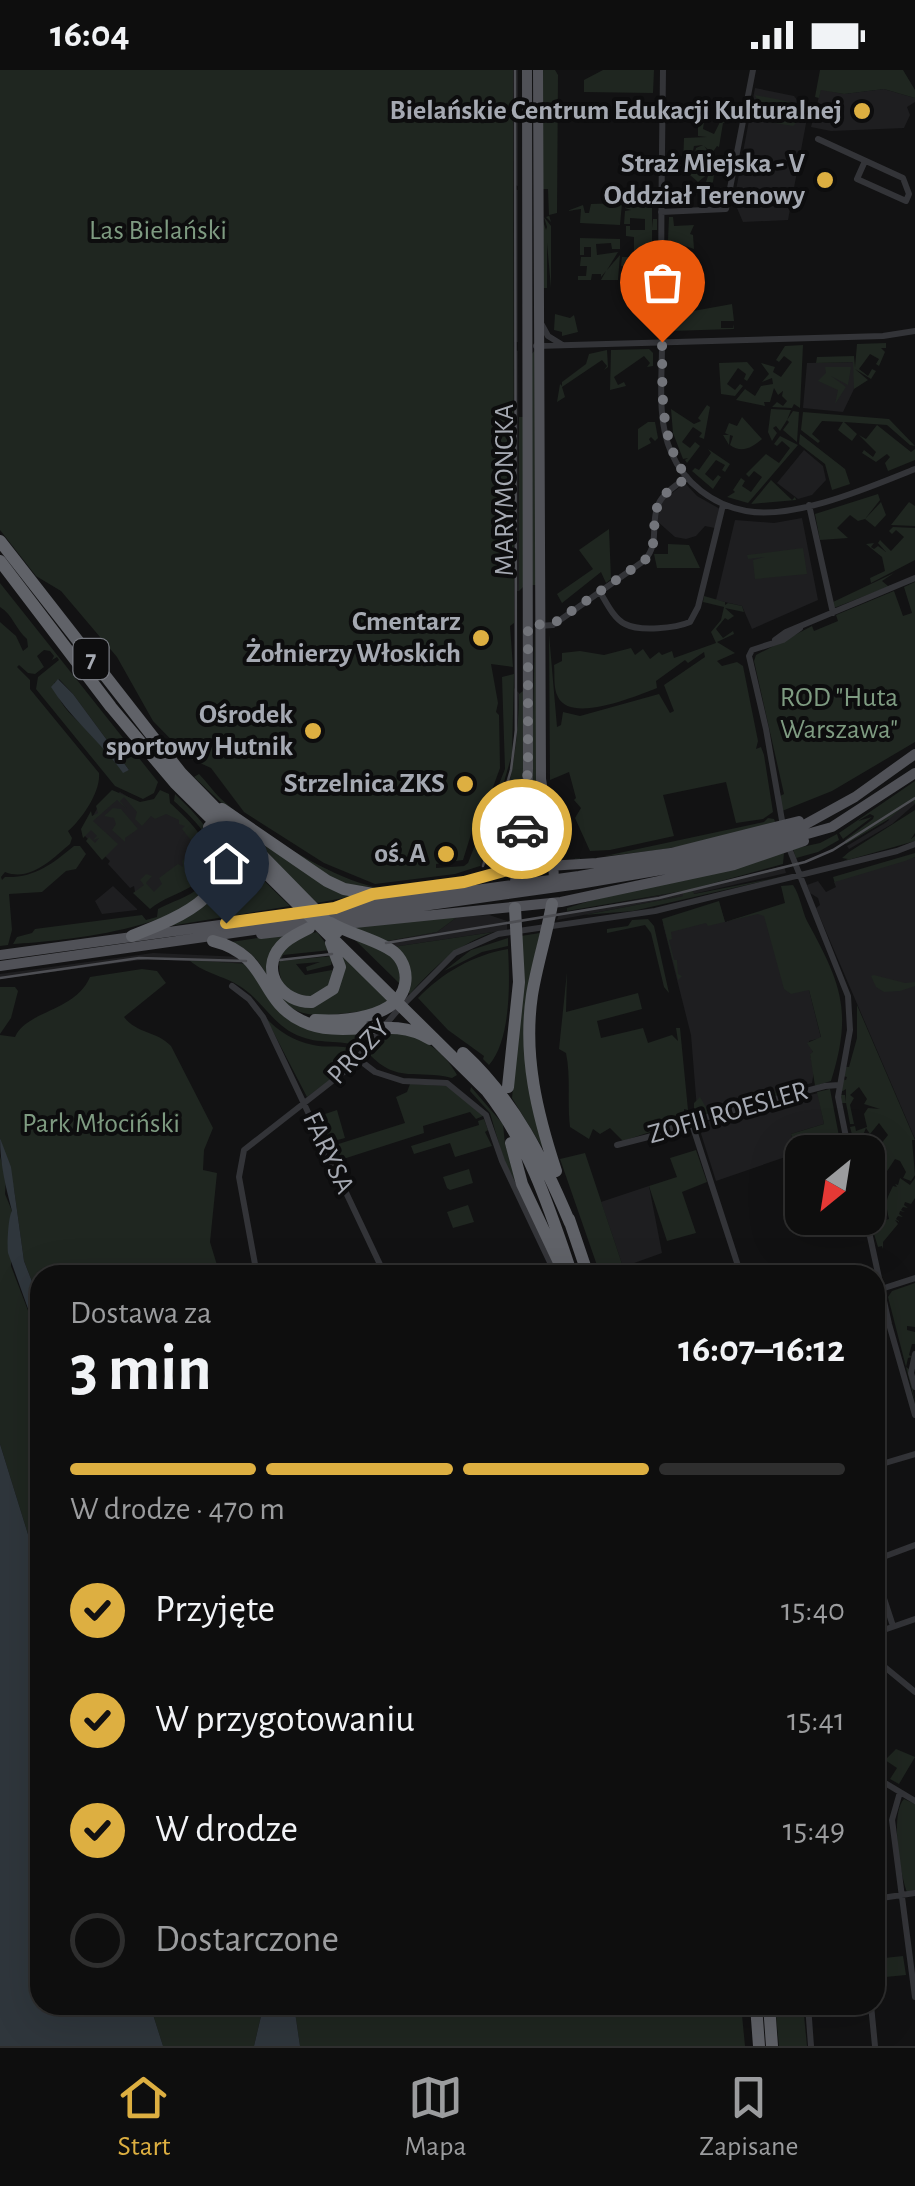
<!DOCTYPE html>
<html lang="pl">
<head>
<meta charset="utf-8">
<style>
	body { margin:0; font-family:"Alegreya Sans",sans-serif; background:#1c1c1c; color:#f1f3f6; height:100vh; display:flex; flex-direction:column; font-size:38px; white-space:nowrap }
	* { box-sizing:border-box; margin:0 }
	p { font-size:32px; color:#9b9c9e }
	.icon { flex:none; width:55px; height:55px; fill:none; stroke:currentColor; stroke-width:2; stroke-linecap:round; stroke-linejoin:round }
	.map { position:relative; flex:1; overflow:hidden }
	.drawer { position:absolute; left:30px; top:1195px; width:855px; height:750px; display:flex; flex-direction:column; background:#0e0e0e; border-radius:30px; box-shadow:0 10px 40px #0002,0 0 0 2px #2e2e2e }
	.drawer>* { flex:none }
	.needle { width:65px; rotate:210deg }
	.fabs { position:absolute; left:785px; top:1065px; display:grid; gap:20px }
	.fabs a { display:grid; place-items:center; width:100px; height:100px; border-radius:20px; background:#0e0e0e; box-shadow:0 10px 40px #0002,0 0 0 2px #2e2e2e; font-size:50px }
	.pin { position:absolute; display:grid; place-items:center; width:85px; height:85px; color:#fff; margin:-102px -42px; border-radius:50% 50% 50% 0; rotate:-45deg; box-shadow:0 0 10px #0007 }
	.pin .icon { rotate:45deg }
	.courier { position:absolute; display:grid; place-items:center; width:100px; height:100px; margin:-50px; border:8px solid #ddaf41; border-radius:50%; background:#fff; color:#222; box-shadow:0 2px 12px #0007 }
	.overview em { font-style:normal; font-weight:700 }
	.overview div { display:flex; flex-direction:column-reverse }
	.overview { display:flex; align-items:center; justify-content:space-between; height:170px; padding:0 40px }
	h1 { font-size:65px; font-weight:700; line-height:75px }
	.bar { display:grid; grid-template-columns:repeat(4,1fr); gap:15px 10px; align-content:center; height:120px; padding:0 40px }
	.bar i { height:12px; border-radius:8px; background:#2e2e2e }
	.bar .current { background:#ddaf41 }
	.bar p { grid-column:span 4 }
	ol { padding:0 40px; list-style:none }
	li { display:flex; align-items:center; gap:30px; height:110px }
	li p { margin-inline-start:auto }
	li .icon { padding:10px; border-radius:50%; background:#ddaf41; color:#111; stroke-width:4 }
	li:last-child { color:#9b9c9e }
	li i { width:55px; height:55px; border:5px solid #2e2e2e; border-radius:50% }
	.status { display:flex; justify-content:space-between; align-items:center; height:70px; padding:0 50px; background:#0e0e0e; direction:ltr }
	.status svg { height:28px; fill:currentColor }
	.tab-bar { display:flex; justify-content:space-around; align-items:center; height:140px; border-top:2px solid #2e2e2e; background:#0e0e0e; font-size:28px; color:#9b9c9e }
	.tab-bar a { display:grid; justify-items:center; gap:5px }
	.tab-bar .current { color:#ddaf41 }
	.map>svg:first-child { display:block }
	.built { fill:#1e1e20 }
	.green { fill:#1f2620; fill-rule:evenodd }
	.water { fill:#2f363c }
	.lines { fill:none; stroke-linecap:round; stroke-linejoin:round }
	.minor { stroke:#333438; stroke-width:6 }
	.major { stroke:#505157; stroke-width:10 }
	.highway { stroke:#606268; stroke-width:12 }
	.tram { stroke:#4d4e53; stroke-width:2.5 }
	.done { stroke:#72747a; stroke-width:10; stroke-dasharray:0 18 }
	.route { stroke:#ddaf41; stroke-width:12 }
	.poi-dot { fill:#ddaf41; stroke:#0d0d0e; stroke-width:4 }
	.labels { text-anchor:middle; dominant-baseline:central; stroke-width:8; stroke-linejoin:round; paint-order:stroke }
	.shield { fill:#0d0d0e; stroke:#777a81; stroke-width:2.5 }
	.shield-label { font-size:25px; font-weight:bold; fill:#a5a9b2 }
	.poi-label { font-size:28px; font-weight:bold; fill:#a5a9b2; stroke:#0d0d0e; text-anchor:end }
	.park-label { font-size:28px; fill:#7e9b81; stroke:#0d0d0e }
	.street-label { font-size:28px; fill:#a5a9b2; stroke:#0d0d0e }
</style>
</head>
<body>
<div class="status"><b>16:04</b><svg viewBox="0 0 49 12"><path d="M0 12V9h3v3zM5 12V6h3v6zM10 12V3h3v9zM15 12V0h3v12zM26 1h20v11H26zM47 4h2v5h-2z"/></svg></div>
<div class="map">
<svg width="915" height="1976" viewBox="0 0 915 1976">
	<rect width="100%" height="100%" fill="#121213"/>
	<!-- built -->
	<path class="built" d="M514,0H518V116L514,115Z
		M755,18L794,26L797,30L810,32L788,150L743,152L734,131Z
		M821,19L844,24L884,19L915,28V32L907,37L910,45L904,58L831,61L811,57Z
		M514,119L518,120V272H514Z
		M514,279L518,281L519,521H515Z
		M854,292V319L843,342L803,338L807,293Z
		M804,380L823,396L826,410L812,425L798,429L777,413Z
		M685,413L697,426L720,439L715,458L705,456L696,466L686,469L675,467L657,451L662,431Z
		M802,448L818,530L752,559L742,536L716,530L735,450L774,453Z
		M514,618L519,623L514,703L488,794L480,796L510,698L514,672Z
		M120,722L140,734L154,733L179,748L206,779L204,790L145,832L135,822L134,816L130,818L108,794L110,791L83,764L99,735Z
		M911,729L915,734L892,754L849,779L847,776L885,753L889,750L887,747Z
		M915,787V1069L816,838L820,835L818,828L810,823L807,815L818,811L826,822L836,817L834,812L854,804Z
		M784,796L786,803L693,824L692,819Z
		M113,816L137,839V840L102,844L95,831Z
		M683,821L684,826L557,850L559,844Z
		M719,833L725,852L764,841L809,920L821,968L809,971L813,983L810,984L814,1001L812,1013L701,1042L697,1039L691,965L663,854Z
		M489,845L507,851V860L393,877L382,872L437,862L457,847Z
		M153,883L242,887L248,894L148,889L0,909V904Z
		M818,1023L824,1054L791,1064L797,1083L716,1111L698,1054Z
		M649,1116L662,1183L623,1197L601,1132Z"/>
	<!-- green -->
	<path class="green" d="M0,0H513L514,526V553L510,556L513,597L491,594L498,633L496,642L499,645L500,698L477,761H472L463,790L436,794V798L464,796L468,793L505,699L502,607L514,604L512,684L480,796L455,804L375,814L324,793L244,742L211,698L189,688L153,651L117,587L61,521L36,506L0,460Z
		M543,0H555L558,5L557,143L549,145L551,152L546,147L549,146L548,119H543Z
		M603,0H654L653,23L584,22V10Z
		M820,0H903L915,20V28L884,19L844,24L821,20L819,28L815,27Z
		M755,25L806,35L805,38H801V48L793,56L762,51L753,42L757,30Z
		M716,28C728,34 732,39 729,52L723,53L719,77L717,76L712,83L704,76L711,85L709,98H715L713,112L709,115L706,112L709,103L698,112L690,105L696,78L703,75L694,76L690,96H683L684,68L707,67L698,66V43L706,37L703,59L714,64L720,52L723,53L720,51L725,39Z
		M652,132V158L653,149H657V160H652V211H626V199L630,202H644L645,191L630,190L629,196H621L622,187H634V167L626,166V156H630V160H645V149L630,148V154H624L625,141L631,140L625,138V133Z
		M622,133L620,155L580,153L581,139L567,141L583,135L585,143H589L591,134Z
		M544,147L551,156V218L547,173V218H543V151L546,160L547,157Z
		M669,147H673L674,156L694,155L690,164L693,165L694,179L668,170Z
		M580,168L620,169V179H612L611,173L596,174L597,185L618,182L607,200L620,185L618,210H601L606,201L601,207V204H592L591,210H578V206H586L587,196H580L581,187H591V177H584V185H580Z
		M732,234L734,251H721V258H733V254L734,259L670,261L671,245Z
		M555,244L570,248L574,245L578,262L562,266V262L554,260Z
		M886,273V278H881L885,282L879,296L876,294L879,289L870,284L859,299L868,306L872,299L876,301L871,309L855,299L868,310L854,319L853,292L816,293L817,287L854,286L855,297L857,274Z
		M803,275L800,338L794,334L792,338L772,337L777,332L783,336L787,331L782,326L783,321L778,325L774,318L770,332H764L765,336L736,330L745,319L755,326L761,316L773,314L772,308L762,312L769,304L761,293L775,297L773,302L781,307L792,292L784,286L779,292L776,290L785,276Z
		M649,279L653,283V296L647,297L650,293L644,286L614,307L618,315L624,312L626,316L610,320L611,280Z
		M535,280L538,515H530L531,285Z
		M607,280L608,297L604,300L607,296L602,290L562,317L565,327L557,332L560,314L562,316V312L586,294L589,284Z
		M747,292L754,300L747,311L744,309L746,304L738,298L727,314L735,320L740,314L743,316L735,326L721,324L719,293Z
		M825,297H851L848,315L831,306L846,317L835,334L838,320L818,311L826,303Z
		M707,335L710,337L704,369L699,367L702,363L693,357L682,372L690,378L695,372L700,376L687,393L685,390L688,388L683,389L673,363L671,339L694,354L701,351L698,348Z
		M771,339L791,340L787,350L793,341L799,342L797,372L783,360L789,352L787,350L780,361L776,356L773,358L777,363L772,371L768,362Z
		M803,342L889,349L915,376L910,375L887,355L844,352L857,364L852,371L838,360L843,352L822,351L812,364L820,371L818,373L801,360Z
		M519,347H523L525,515L519,521Z
		M742,347L762,369C753,377 742,384 730,375L733,366L730,365L729,375L723,365H729L725,363L729,353L737,356Z
		M648,352H655L658,368L655,371L651,367L649,369L651,373L638,380V359Z
		M877,355L911,382L915,379V390L888,401L885,393L890,387L887,384L876,392L862,383L864,380L873,387L876,382L859,365L866,369Z
		M800,364L845,399L850,414L832,420L825,394L799,374Z
		M780,366L798,375L748,433L727,427L735,422L733,420L741,408L745,411L742,416L751,422L762,407L754,401L749,407L746,404L766,384L779,393L790,378L782,371L777,376L774,374Z
		M708,379L730,394L725,402L722,400L725,395L716,390L705,404L713,411L718,405L721,407L713,419L692,401L695,398L699,400L711,383Z
		M771,410L792,430L795,427L796,430L751,434Z
		M878,424L880,430L865,449L881,432L886,445L875,457L865,449L858,451L850,445L837,458L848,468L820,470L815,444Z
		M909,432L915,436V456L891,455Z
		M893,457L915,458V490L871,513L870,508L885,501L882,487L866,474L874,473L871,477L874,479L878,476L886,482L878,473L880,470L891,481L904,467L896,460L892,464L889,461Z
		M609,459L611,509L606,513L601,502L562,533L557,524L593,499L579,480Z
		M668,474L689,475L700,498H657L654,484H668Z
		M803,478L807,504L755,509L753,490L765,487L748,489L747,485Z
		M894,503L882,511L888,516L898,513L834,538L833,532Z
		M915,512V672L832,721L782,741L780,726L784,724L754,591L756,585L812,556L814,561L838,551L836,545L894,521L903,546L912,543L904,517Z
		M0,513L158,712L154,723L143,729L115,716L36,619L38,607L59,590L57,587L52,590L54,586L50,581L44,580L37,586L44,597L35,604L28,603L19,595L17,597L30,610V619L99,703C101,722 81,750 68,761L72,768L70,774C51,790 30,812 5,802L1,807L2,810L5,807C35,808 52,794 74,776H80L86,784L76,799L66,801L42,822L9,824L12,860L8,875L0,876V552L16,566L23,581L28,577L27,569C16,560 13,545 0,537ZM59,609L73,624L129,700L123,702C114,692 107,680 98,670C81,652 58,639 54,613Z
		M704,526L725,532V535L728,533L742,536L744,542L725,538L734,546L728,550L725,548L716,559L723,568L733,561L734,564L717,572L735,583L717,591L722,596L737,592L743,596L758,671L756,679L761,677L764,685L773,742L763,749L736,753L726,712L663,725L674,766L610,780L590,781L575,748L581,738L574,730L576,728L569,702L550,710L549,564L557,657L561,655L563,642L580,646L659,624L670,643L674,641L664,615L705,587L704,582L688,593L685,590L656,611L657,618C636,626 571,654 558,627C553,618 555,605 554,595L562,591V583L580,581L604,585L631,578L635,585L643,579L650,589L659,582L662,585L672,581L674,588L716,573L711,562L721,550L724,537L703,532Z
		M535,558L537,725L547,782L523,784L526,776L539,781L544,778L542,771L526,770L531,742Z
		M523,621L524,722L512,786H509L514,761L507,785L488,794C506,731 518,691 519,624Z
		M199,704C207,712 213,721 220,728C256,761 333,810 380,818L334,813L230,741L194,707Z
		M915,711V734L911,730L889,749L846,774L845,770L873,749L874,746L870,744L858,751L872,747L843,769L839,763Z
		M112,720L140,732L154,729L160,720L169,724L170,733C191,752 235,793 192,816C179,824 163,828 150,839L133,823L144,815L140,810L146,804L152,806L146,813L154,822L162,814L159,808L178,794L183,797L182,791L191,782L197,788L202,784L182,759L185,756L179,754V750L166,744L155,749L151,746L142,756L135,749L137,742L124,727L120,731L127,739L117,730L93,751L118,774L102,790L86,771L89,767L95,773L99,768L93,770L97,766L91,760L83,768L81,759L91,741L92,746L98,743L96,736Z
		M175,724C189,738 206,753 214,772C247,856 64,871 13,874L17,867L32,863L35,859L142,845L146,850L157,847L158,839C171,832 189,827 200,817C234,786 197,752 174,731Z
		M113,738L121,739L138,759L125,768V772L112,760L116,754L114,748L104,746Z
		M915,740V763L911,769L915,766V771L841,792L848,789L842,788L849,782Z
		M768,748L774,749L776,754C706,775 641,784 568,789L605,786L764,752Z
		M234,753L354,826L317,833Z
		M837,764L839,770L818,782L796,788L793,779L820,773Z
		M221,769L290,836L164,857L216,823Z
		M784,783L783,794L692,819L694,824L786,806L633,841L584,845L683,826V821L567,841V838L593,830Z
		M915,783V787L905,791L835,812L836,817L833,807Z
		M793,815C800,825 802,841 807,851C841,913 853,941 831,1011L815,1016L810,984L813,982L807,973L821,967L809,920L791,924L784,919L764,846L758,844L708,856L706,853L671,862L672,869L669,870L674,890H677L678,904L682,906L678,910L662,849L719,831L725,852L785,833L781,816Z
		M457,847L437,862L382,872L345,857Z
		M632,850L648,849L654,856L669,923L664,917L651,863L645,855L607,863V859L628,856Z
		M317,862L331,880L283,885L280,891L333,886L331,895L307,901L306,897L320,892L296,894L305,905L332,900L334,911L315,928L286,921C270,890 283,869 317,862Z
		M494,862C458,874 435,896 410,924L407,921L393,877Z
		M292,863L275,880L282,927H331L340,883L390,932C373,941 356,942 338,944C259,955 284,891 231,872Z
		M540,863L528,915L547,1085L512,1028L523,909L521,866Z
		M508,868V876L482,882L444,901L471,880Z
		M354,869L378,877L399,892L400,914Z
		M508,879C510,912 511,970 489,995L483,989L484,986L448,960L418,928C442,903 473,885 508,879Z
		M189,890L248,894L287,947L375,962L363,979C344,968 322,975 302,967C275,958 266,935 244,919C227,906 206,905 189,890Z
		M142,899L157,901L166,913L124,947C137,964 157,961 171,976L213,1058L204,1080L203,1100L217,1103L210,1172L220,1205H40V1232L24,1191L14,1119L0,1068V965L15,967C27,940 75,942 90,907Z
		M567,902L566,942L638,923L642,939L597,951L601,968L643,958L648,973L672,965L678,971L676,958H680L688,1040L684,1039V1043H688L686,1050L623,1071L610,1058L600,1064L593,1059L589,1069L570,1057C567,1032 571,1007 566,983L559,979Z
		M874,905L905,913L915,912V916L900,921L884,922L876,917L871,906Z
		M0,917H15L18,921L11,948L0,964Z
		M857,935L915,1070H912L915,1105L911,1111L903,1108L906,1102L900,1091L895,1089L872,1124L879,1149L874,1150V1153L889,1149C885,1132 886,1130 893,1116L897,1117L895,1114L898,1115L900,1108L910,1115L915,1108V1128L911,1134L905,1132L904,1135L908,1138L903,1137L901,1140L905,1142L900,1141L899,1144L903,1147L898,1146L896,1149L900,1152L895,1150L898,1154L883,1172V1179L882,1176L878,1177L870,1151L875,1148L868,1114L871,1113H868V1105L879,1106L882,1095L877,1096V1088L873,1084L888,1065L879,1053L870,1064L866,1058L863,1065L868,1068L860,1082H852L856,1080L850,1057L855,1056L856,1061L867,1057L864,1044L868,1038L880,1039L864,1034L867,1029L859,1017L850,1025L854,1028L850,1035L854,1054H850L846,1033H841V1025H845L846,1032V1019L841,1022L842,1009L846,1010L847,1007L843,1006L845,997H849L857,968Z
		M266,948C278,961 294,971 313,975C329,979 348,972 358,984L338,1004L307,1027Z
		M386,962C419,962 444,981 457,1005L452,1008C417,999 397,1014 369,984Z
		M410,1014L448,1016L483,1046L476,1049L470,1042L423,1056L424,1063L337,1091L332,1076L405,1053L396,1027L407,1022Z
		M805,1015L799,1020L702,1046L694,1043V1033L700,1027L707,1039Z
		M471,1017L503,1054L505,1074L527,1134L504,1091L490,1043L470,1021Z
		M830,1019L842,1082H837L834,1072L797,1083L791,1064L824,1054L817,1022Z
		M337,1040L345,1068L330,1072L319,1046Z
		M484,1049L488,1060L485,1062L492,1076L455,1087L450,1073L414,1084L411,1076L479,1055L478,1051Z
		M696,1080L707,1112L682,1122L696,1163L667,1171L649,1116L677,1107L670,1088Z
		M585,1083L623,1197L600,1204L560,1089Z
		M0,1086L6,1108L5,1124L12,1141L11,1196L40,1272V1503L0,1374Z
		M469,1099L473,1113L450,1120L447,1118L443,1107Z
		M468,1135L474,1152L453,1158L447,1142Z
		M915,1213V1257L907,1256V1260L915,1262V1274H912L909,1285L912,1287L908,1288L906,1297L909,1299L915,1332L888,1227L892,1221Z
		M896,1679L915,1687L899,1714L890,1709L897,1698L885,1690Z
		M904,1729L915,1734V1820L907,1822C900,1804 890,1744 904,1729Z
		M903,1886L906,1905L875,1908V1889Z
		M150,1935H260L262,1942L254,1976H163Z
		M294,1935H741L745,1976H300Z
		M775,1935H803L807,1976H779Z"/>
	<!-- water -->
	<path class="water" d="M58,609L73,624L129,700L123,703C101,672 71,649 51,617Z
		M0,1068L11,1097L24,1191L40,1232V1272L8,1183C7,1176 8,1147 12,1141C6,1118 0,1094 0,1068Z
		M0,1374L40,1503V1935H150L163,1976H0Z
		M260,1935H294L300,1976H254L262,1942Z"/>
	<g class="lines">
		<!-- minor -->
		<path class="minor" d="M663,0C662,92 660,184 662,275C662,309 657,350 671,382C684,413 713,435 746,441C795,450 870,417 915,399
			M818,69L903,108L909,124L906,131L857,109L865,91
			M661,142L726,139L753,0
			M542,255L548,266L561,274
			M536,276L883,266L915,261
			M809,435L833,543
			M600,522C606,532 614,549 625,554C640,562 676,558 690,552L698,537L723,435
			M539,556L553,555L645,490C660,472 650,455 658,435C663,423 677,415 687,407
			M775,570L786,562L915,508
			M783,756L766,659L749,586L752,580L783,570L800,558
			M787,773L848,926L850,960L838,1027L849,1082
			M232,916L249,929L263,947L385,1205
			M358,989L375,1002L403,1011L447,1013L486,1045L502,1091L556,1205
			M691,1051L741,1205
			M617,1075L656,1065L681,1054L825,1016L839,1015
			M866,1148L889,1254L915,1345
			M257,1205L239,1107L244,1080L349,998L397,941L455,883L498,864L655,841L897,781L915,774
			M875,1221L915,1208
			M915,1284L911,1303L915,1317
			M875,1396L915,1384
			M875,1490L915,1475
			M875,1501L893,1556
			M875,1563L915,1549
			M875,1589L915,1622
			M875,1707L915,1731
			M900,1722L892,1750L915,1927
			M875,1829L915,1823
			M808,1935L811,1976
			M871,1935L875,1976"/>
		<!-- major -->
		<path class="major" d="M538,0L541,709L553,786L554,813
			M514,818L527,732L528,698L527,0
			M369,826L464,812L515,798L597,793L671,783L799,751
			M335,855L561,832L734,795L804,771
			M261,864L303,859
			M0,885L579,806L708,784L778,765L806,754L855,727L915,684
			M0,896L579,814L708,792L832,757L915,703"/>
		<!-- highway -->
		<path class="highway" d="M0,471L181,703L337,862
			M0,491L111,637L175,713L487,1021C530,1076 550,1140 572,1205
			M222,739L327,811L344,819L373,824
			M552,834C547,864 537,894 532,925C523,986 537,1043 556,1101
			M309,858C300,863 289,867 281,876C258,902 283,933 312,932L333,919L340,897L331,873
			M132,866C181,847 251,820 209,757
			M213,871C270,885 258,931 302,951C343,971 391,944 430,969
			M315,950C342,952 399,948 405,914C407,904 404,892 396,884C384,872 349,864 331,853
			M463,983C515,1031 543,1089 570,1153
			M508,1017L519,912L515,838
			M511,1073L522,1114L565,1205
			M569,1149L588,1205
			M756,1935L759,1976
			M769,1935L772,1976"/>
		<!-- tram -->
		<path class="tram" d="M483,796L511,700L516,660L515,0
			M386,873L659,828L805,792L833,780L915,728
			M280,890L332,884
			M0,908L139,888L246,891"/>
	</g>
	<g class="lines">
		<!-- done -->
		<path class="done" d="M522,759L528,698V555L553,554L645,490C660,472 650,455 658,435C663,422 677,415 687,408C658,367 663,320 662,272"/>
		<!-- route -->
		<path class="route" d="M226,853L335,838L373,824L464,812L515,798L522,759"/>
	</g>
	<!-- markers -->
	<g class="poi-dot">
		<circle cx="862" cy="41" r="10"/>
		<circle cx="825" cy="110" r="10"/>
		<circle cx="481" cy="568" r="10"/>
		<circle cx="313" cy="661" r="10"/>
		<circle cx="465" cy="714" r="10"/>
		<circle cx="446" cy="784" r="10"/>
	</g>
	<g class="labels">
		<!-- shield labels -->
		<rect class="shield" x="73.5" y="569" width="35" height="40" rx="8"/>
		<g class="shield-label">
			<text x="91" y="589">7</text>
		</g>
		<!-- poi labels -->
		<g class="poi-label">
			<text x="842" y="41">Bielańskie Centrum Edukacji Kulturalnej</text>
			<text x="805" y="94">Straż Miejska - V<tspan x="805" dy="32">Oddział Terenowy</tspan></text>
			<text x="461" y="552">Cmentarz<tspan x="461" dy="32">Żołnierzy Włoskich</tspan></text>
			<text x="293" y="645">Ośrodek<tspan x="293" dy="32">sportowy Hutnik</tspan></text>
			<text x="445" y="714">Strzelnica ZKS</text>
			<text x="426" y="784">oś. A</text>
		</g>
		<!-- park labels -->
		<g class="park-label">
			<text x="158" y="161">Las Bielański</text>
			<text x="839" y="628">ROD "Huta<tspan x="839" dy="32">Warszawa"</tspan></text>
			<text x="101" y="1054">Park Młociński</text>
		</g>
		<!-- street labels -->
		<g class="street-label">
			<text transform="translate(505 420) rotate(-90)">MARYMONCKA</text>
			<text transform="translate(359 982) rotate(-47)">PROZY</text>
			<text transform="translate(728 1043) rotate(-16)">ZOFII ROESLER</text>
			<text transform="translate(328 1083) rotate(65)">FARYSA</text>
		</g>
	</g>
</svg>
<div class="fabs">
<a><svg class="needle" viewBox="-14 -14 28 28"><path d="M0-13l5 13h-10z" fill="#e53935"/><path d="M0 13l5-13h-10z" fill="#9b9c9e"/></svg></a>
</div>
<div class="pin" style="left:662px;top:272px;background:#ea580c"><svg class="icon" aria-label="bag" viewBox="0 0 24 24"><path d="M5 8h14l-1 12H6zM9 8a3 3 0 0 1 6 0"/></svg></div>
<div class="pin" style="left:226px;top:853px;background:#1f2937"><svg class="icon" aria-label="home" viewBox="0 0 24 24"><path d="M3 11l9-7 9 7M6 9v11h12V9"/></svg></div>
<div class="courier" style="left:522px;top:759px"><svg class="icon" aria-label="car" viewBox="0 0 24 24"><path d="M5 17H2v-5l4-1 3-4h7l3 4 3 1v5h-3M9 17h6M6 11h13"/><circle cx="7" cy="17" r="2"/><circle cx="17" cy="17" r="2"/></svg></div>
<section class="drawer">
<div class="overview"><div><h1>3 min</h1><p>Dostawa za</p></div><em>16:07–16:12</em></div>
<div class="bar"><i class="current"></i><i class="current"></i><i class="current"></i><i></i><p>W drodze · 470 m</p></div>
<ol>
<li><svg class="icon" aria-label="check" viewBox="0 0 24 24"><path d="M5 12l5 5 9-10"/></svg>Przyjęte<p>15:40</p></li>
<li><svg class="icon" aria-label="check" viewBox="0 0 24 24"><path d="M5 12l5 5 9-10"/></svg>W przygotowaniu<p>15:41</p></li>
<li><svg class="icon" aria-label="check" viewBox="0 0 24 24"><path d="M5 12l5 5 9-10"/></svg>W drodze<p>15:49</p></li>
<li><i></i>Dostarczone</li>
</ol>
</section>
</div>
<nav class="tab-bar">
<a class="current"><svg class="icon" aria-label="home" viewBox="0 0 24 24"><path d="M3 11l9-7 9 7M6 9v11h12V9"/></svg>Start</a>
<a><svg class="icon" aria-label="map" viewBox="0 0 24 24"><path d="M3 6l6-2 6 2 6-2v14l-6 2-6-2-6 2zM9 4v14M15 6v14"/></svg>Mapa</a>
<a><svg class="icon" aria-label="saved" viewBox="0 0 24 24"><path d="M7 4h10v16l-5-4-5 4z"/></svg>Zapisane</a>
</nav>
</body>
</html>
